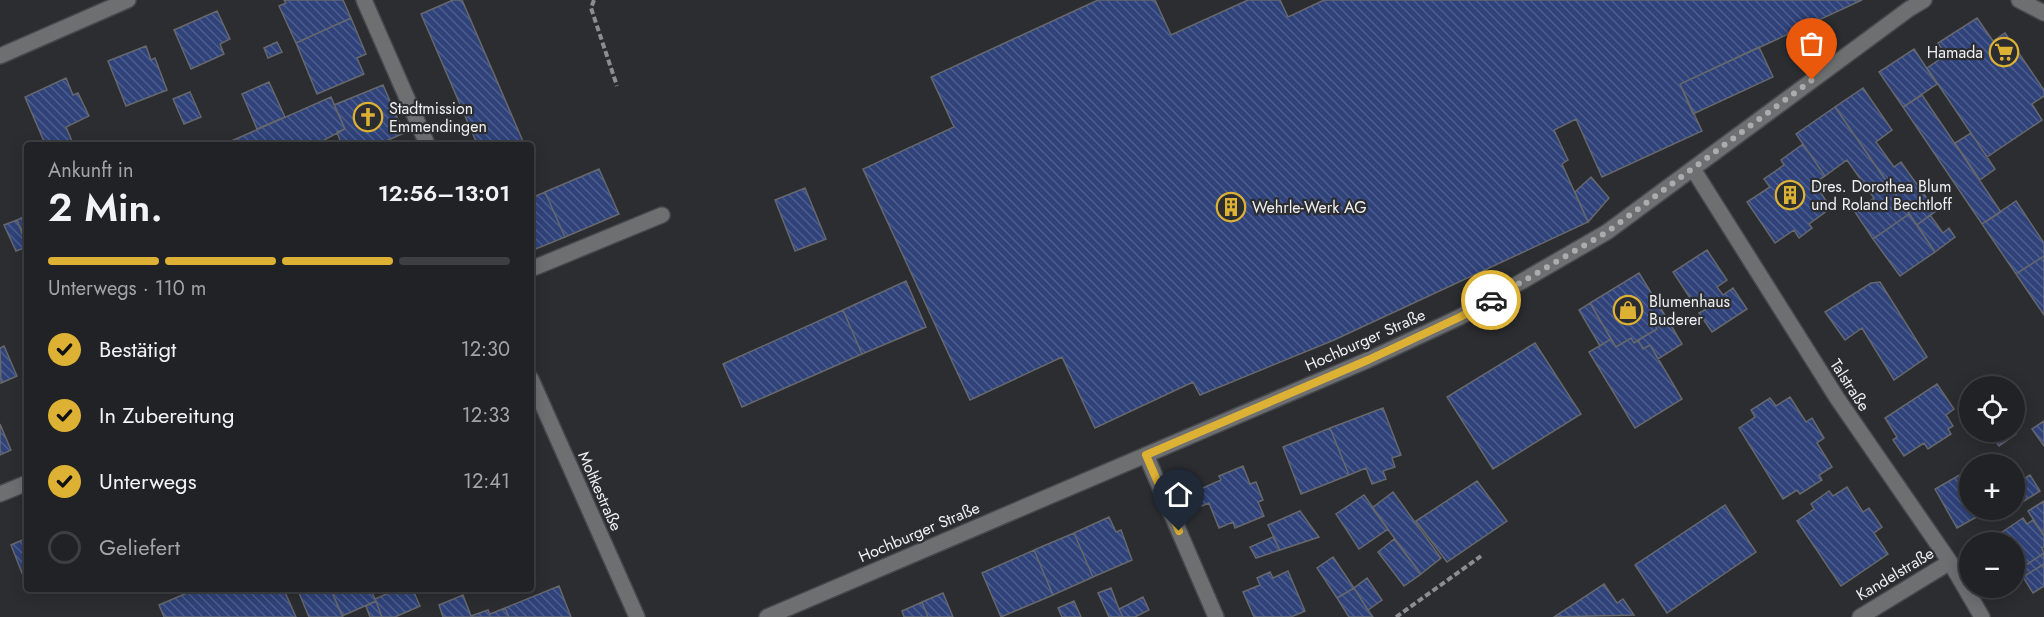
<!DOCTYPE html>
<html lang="de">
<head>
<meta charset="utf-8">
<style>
	body { margin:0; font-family:Jost,sans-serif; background:#2d2f32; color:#f1f3f6; height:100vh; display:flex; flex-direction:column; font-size:22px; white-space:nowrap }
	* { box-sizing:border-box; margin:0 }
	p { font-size:20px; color:#a2a4a7 }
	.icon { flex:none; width:33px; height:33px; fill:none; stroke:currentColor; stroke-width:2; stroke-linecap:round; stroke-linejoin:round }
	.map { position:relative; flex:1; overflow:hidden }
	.drawer { position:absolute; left:24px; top:142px; width:510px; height:450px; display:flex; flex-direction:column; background:#212225; border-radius:6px; box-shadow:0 3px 15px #0003,0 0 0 2px #3e3f42 }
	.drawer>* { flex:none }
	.controls { position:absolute; left:1959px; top:376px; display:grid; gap:12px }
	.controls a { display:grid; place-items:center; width:66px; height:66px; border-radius:50%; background:#212225; box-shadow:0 3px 15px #0003,0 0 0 2px #3e3f42; font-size:30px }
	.pin { position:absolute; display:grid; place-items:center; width:51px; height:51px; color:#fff; margin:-62px -26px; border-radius:50% 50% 50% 0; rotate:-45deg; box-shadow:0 0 6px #0007 }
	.pin .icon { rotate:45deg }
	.courier { position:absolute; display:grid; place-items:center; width:60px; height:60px; margin:-30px; border:4px solid #ddb133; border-radius:50%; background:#fff; color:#222; box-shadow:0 2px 8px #0007 }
	.head em { font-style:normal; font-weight:600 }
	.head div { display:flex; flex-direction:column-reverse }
	.head { display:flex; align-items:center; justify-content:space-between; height:102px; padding:0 24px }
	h1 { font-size:39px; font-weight:600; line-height:45px }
	.bar { display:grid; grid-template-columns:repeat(4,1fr); gap:9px 6px; align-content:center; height:72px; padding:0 24px }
	.bar i { height:8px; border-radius:4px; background:#3e3f42 }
	.bar .current { background:#ddb133 }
	.bar p { grid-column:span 4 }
	ol { padding:0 24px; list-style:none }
	li { display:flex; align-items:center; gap:18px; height:66px }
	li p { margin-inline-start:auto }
	li .icon { padding:6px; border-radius:50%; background:#ddb133; color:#111; stroke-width:4 }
	li:last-child { color:#a2a4a7 }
	li i { width:33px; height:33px; border:3px solid #3e3f42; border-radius:50% }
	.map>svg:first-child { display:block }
	.building { fill:url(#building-back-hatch); stroke:#66686c; stroke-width:1.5 }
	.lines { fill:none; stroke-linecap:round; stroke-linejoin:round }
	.minor-casing { stroke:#47484c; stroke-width:18 }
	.tertiary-casing { stroke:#47484c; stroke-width:18 }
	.path { stroke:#8c8d90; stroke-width:4; stroke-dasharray:6 3; stroke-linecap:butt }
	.minor { stroke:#6e6f71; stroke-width:15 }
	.tertiary { stroke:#6e6f71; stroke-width:15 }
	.done { stroke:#abacae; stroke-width:6; stroke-dasharray:0 10.8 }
	.route { stroke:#ddb133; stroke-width:8 }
	.labels { text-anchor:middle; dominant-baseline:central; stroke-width:4.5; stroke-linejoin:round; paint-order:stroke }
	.poi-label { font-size:16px; fill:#eff0f2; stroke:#2c2d31; text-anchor:start }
	.street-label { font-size:16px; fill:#eff0f2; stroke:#2c2d31 }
</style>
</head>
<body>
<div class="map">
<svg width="2044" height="617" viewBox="0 0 2044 617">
	<defs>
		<pattern id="building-back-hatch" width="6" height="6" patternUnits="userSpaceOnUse" patternTransform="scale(1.5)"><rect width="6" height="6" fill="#2f427a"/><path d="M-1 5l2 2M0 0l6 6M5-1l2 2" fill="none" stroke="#4d5e8d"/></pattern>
	</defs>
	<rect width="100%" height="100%" fill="#2c2d31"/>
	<!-- building -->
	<path class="building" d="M284,0H343L351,18L296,43L279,6L286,3Z
		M453,0H462L525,146H478L421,14Z
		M1098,0H1155L1171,35L1248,0H1280L1288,17L1324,0H1862L1680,84L1702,131L1602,177L1576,119L1554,130L1568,160L1562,164L1588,222L1334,340L1200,395L1193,382L1095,428L1062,357L970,400L863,169L954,127L931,77Z
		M217,11L230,39L220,44L224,54L191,69L174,30Z
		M351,18L366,54L357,58L364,74L317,94L296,43Z
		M1977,18L1993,41L2005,33L2044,90V96L2032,104L2042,120L1987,157L1927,68L1946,55L1938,43Z
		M277,42L282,52L268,58L264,48Z
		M146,46L151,60L155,58L167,90L126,106L108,61Z
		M1759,47L1773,77L1693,114L1680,84Z
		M1914,49L1937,84L1903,107L1879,72Z
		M66,78L73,95L78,93L89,116L66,127L74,146H46L25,97Z
		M269,82L285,117L257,129L242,94Z
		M383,85L404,133L375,146H342L337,132L345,129L334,105Z
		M1863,88L1892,130L1876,142L1894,167L1901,162L1936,211L1917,225L1835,107Z
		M190,92L201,117L184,124L173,99Z
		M1922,95L2001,212L1982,224L1903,107Z
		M331,97L345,129L313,146H220Z
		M1835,107L1909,214L1873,239L1855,212L1874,198L1847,160L1825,176L1796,134Z
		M1971,133L1995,169L1980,180L1955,143Z
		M1803,144L1825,176L1814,183L1831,208L1809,224L1812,228L1799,238L1794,230L1775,243L1747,202L1770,187L1764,179L1784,165L1781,160Z
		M599,169L619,214L565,237L545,192Z
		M1591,177L1609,198L1588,222L1575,192Z
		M805,188L826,239L795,251L775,200Z
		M545,192L565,237L531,251V198Z
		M2016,201L2044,243V256L2016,274L1982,224Z
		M1909,214L1935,252L1900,276L1873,239Z
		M27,215V244L17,220Z
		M1930,215L1943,233L1949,228L1955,237L1935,252L1917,225Z
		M17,220L27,247L16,251L4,225Z
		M1707,250L1727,280L1717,287L1723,295L1733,288L1747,309L1712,332L1699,313L1705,310L1699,301L1694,304L1673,272Z
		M2044,256V315L2016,274Z
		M1639,273L1666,317L1654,324L1657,329L1634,343L1631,338L1616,347L1590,303Z
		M906,281L926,327L862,354L843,310Z
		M1880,282L1927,357L1894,380L1862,328L1845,340L1825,312L1871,283Z
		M1590,303L1611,339L1600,346L1579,310Z
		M843,310L862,354L742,407L723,364Z
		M1666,317L1682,344L1658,359L1650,345L1643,349L1638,340L1657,329L1654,324Z
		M1631,338L1634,343L1638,340L1643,349L1650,345L1682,399L1635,428L1589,352L1611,339L1616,347Z
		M1535,343L1581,414L1493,469L1447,397Z
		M4,346L17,376L1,383L0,348Z
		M1937,384L1954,409L1946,415L1953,426L1948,429L1951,434L1928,449L1924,443L1904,456L1893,440L1897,437L1885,418Z
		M1790,397L1806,422L1812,418L1824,438L1817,443L1832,467L1819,475L1822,480L1800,494L1797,490L1783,499L1739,428L1755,417L1751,410L1770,398L1776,406Z
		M1383,408L1401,455L1392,458L1395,467L1383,471L1386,479L1372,484L1366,468L1349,475L1330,428Z
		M2044,421V446L2032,429Z
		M0,424L11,450L0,455Z
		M1330,428L1349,475L1301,494L1283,447Z
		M2014,431L2016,434L1999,446L1989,432Z
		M1243,466L1250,484L1256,482L1263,500L1258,502L1264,516L1235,528L1233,522L1219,528L1209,503L1202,506L1196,491L1221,480L1219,476Z
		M1970,469V510H1989L1957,528L1935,489Z
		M2030,475L2040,491L2016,506L2014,503V485Z
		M1477,481L1507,521L1447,562L1416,521Z
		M1847,487L1863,512L1869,508L1882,527L1874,533L1888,554L1841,586L1797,521L1814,509L1811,504L1829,491L1833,496Z
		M1393,492L1441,558L1421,574L1372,508Z
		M1364,495L1388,529L1359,549L1336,514Z
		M2044,501V536L2028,511Z
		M1725,505L1756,552L1667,613L1635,565Z
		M1300,511L1319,537L1280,550L1268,525Z
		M1109,517L1116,532L1121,530L1132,560L1093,577L1074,533Z
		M2023,518L2027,524L2033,520L2044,536V547L2042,548L2044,553L2014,573V543H1986Z
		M1074,533L1093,577L1053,595L1034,550Z
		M1273,537L1280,550L1256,558L1250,547Z
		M27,538V586L11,545Z
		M1394,539L1421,574L1404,586L1378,552Z
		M1034,550L1053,595L1001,617L982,573Z
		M2044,553V564L2023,577L2019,570Z
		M1333,557L1354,588L1337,598L1317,568Z
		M2044,564V586L2033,593L2023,577Z
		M1288,571L1305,611L1291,617H1254L1243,592L1260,585L1257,578L1270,572L1273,578Z
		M1367,578L1382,600L1368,610L1354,588Z
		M1604,584L1617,603L1623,599L1634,615L1554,617Z
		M559,586L571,617H509L505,608Z
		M1111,588L1119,609L1123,617H1109L1098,593Z
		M1354,588L1368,610L1373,617H1349L1337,598Z
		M194,590H284L296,617H164L159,605Z
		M307,590H331L343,617H309L299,593Z
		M331,590H371L376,601L342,616Z
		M396,590H413L420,606L395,617H382L375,599Z
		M943,593L953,617H928L922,602Z
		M463,595L471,616L488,610L490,614L505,608L509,617H443L439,605Z
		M1143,597L1149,610L1135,617H1123L1119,609Z
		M376,601L382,617H370L366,606Z
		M1074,601L1081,617H1062L1058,608Z
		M922,602L928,617H904L902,611Z"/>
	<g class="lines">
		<!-- minor casing -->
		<g class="minor-casing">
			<path id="minor" d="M364,0L428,146
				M2019,0L2044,13
				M0,56L128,0
				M1693,169L1837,398L1950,562L1982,617
				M531,269L662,215
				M531,379L637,617
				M1146,455L1216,617
				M0,494L27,483
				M1860,617L1950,562"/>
		</g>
		<!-- tertiary casing -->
		<g class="tertiary-casing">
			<path id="tertiary" d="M767,617L1368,360L1460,317L1607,232L1909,9L1924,0"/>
		</g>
		<!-- path -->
		<path class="path" d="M594,0L591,8L617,86
			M1396,617L1481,556"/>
		<!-- minor -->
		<use href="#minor" class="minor"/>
		<!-- tertiary -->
		<use href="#tertiary" class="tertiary"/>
	</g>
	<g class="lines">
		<!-- done -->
		<path class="done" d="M1491,300L1607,232L1812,80"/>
		<!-- route -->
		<path class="route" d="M1179,531L1146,455L1368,360L1460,317L1491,300"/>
	</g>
	<!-- icons -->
	<defs>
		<g id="supermarket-ring" transform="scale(1.5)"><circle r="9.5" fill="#2c2d31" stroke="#ddb133" stroke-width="1.5"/><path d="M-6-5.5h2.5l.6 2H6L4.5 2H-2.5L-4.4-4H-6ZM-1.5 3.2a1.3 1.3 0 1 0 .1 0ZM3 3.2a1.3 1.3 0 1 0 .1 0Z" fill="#ddb133"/></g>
		<g id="church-ring" transform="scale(1.5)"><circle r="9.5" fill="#2c2d31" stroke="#ddb133" stroke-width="1.5"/><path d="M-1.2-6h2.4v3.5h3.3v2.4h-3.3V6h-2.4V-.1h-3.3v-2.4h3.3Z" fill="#ddb133"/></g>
		<g id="building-ring" transform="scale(1.5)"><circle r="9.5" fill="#2c2d31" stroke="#ddb133" stroke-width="1.5"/><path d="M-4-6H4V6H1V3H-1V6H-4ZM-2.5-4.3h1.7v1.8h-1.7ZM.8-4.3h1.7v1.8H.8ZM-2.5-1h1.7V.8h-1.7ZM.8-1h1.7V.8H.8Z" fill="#ddb133"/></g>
		<g id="shop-ring" transform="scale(1.5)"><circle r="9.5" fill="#2c2d31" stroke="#ddb133" stroke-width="1.5"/><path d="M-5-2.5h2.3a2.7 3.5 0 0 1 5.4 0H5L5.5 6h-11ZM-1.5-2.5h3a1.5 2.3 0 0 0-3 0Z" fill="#ddb133"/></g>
	</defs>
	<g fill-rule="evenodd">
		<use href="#supermarket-ring" x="2004" y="52"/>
		<use href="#church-ring" x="368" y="117"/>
		<use href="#building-ring" x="1790" y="195"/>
		<use href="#building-ring" x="1231" y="207"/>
		<use href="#shop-ring" x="1628" y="310"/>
	</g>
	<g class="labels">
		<!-- poi labels -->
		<g class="poi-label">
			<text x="1983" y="52" text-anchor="end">Hamada</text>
			<text x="389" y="108">Stadtmission<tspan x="389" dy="18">Emmendingen</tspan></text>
			<text x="1811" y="186">Dres. Dorothea Blum<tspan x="1811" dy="18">und Roland Bechtloff</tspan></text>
			<text x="1252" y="207">Wehrle-Werk AG</text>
			<text x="1649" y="301">Blumenhaus<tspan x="1649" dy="18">Buderer</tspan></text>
		</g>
		<!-- street labels -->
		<g class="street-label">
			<text transform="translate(1365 340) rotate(-24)">Hochburger Straße</text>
			<text transform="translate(1850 385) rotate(57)">Talstraße</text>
			<text transform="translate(600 491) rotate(66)">Moltkestraße</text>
			<text transform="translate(919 532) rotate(-23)">Hochburger Straße</text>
			<text transform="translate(1895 574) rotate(-31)">Kandelstraße</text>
		</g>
	</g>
</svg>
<div class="controls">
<a><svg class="icon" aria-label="locate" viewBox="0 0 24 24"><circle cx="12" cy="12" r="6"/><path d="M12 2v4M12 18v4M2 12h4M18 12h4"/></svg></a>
<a>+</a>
<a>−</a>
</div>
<div class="pin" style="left:1812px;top:80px;background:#ea580c"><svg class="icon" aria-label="bag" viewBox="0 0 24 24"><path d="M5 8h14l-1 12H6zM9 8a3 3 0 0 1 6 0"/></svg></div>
<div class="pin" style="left:1179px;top:531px;background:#1f2937"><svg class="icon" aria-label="home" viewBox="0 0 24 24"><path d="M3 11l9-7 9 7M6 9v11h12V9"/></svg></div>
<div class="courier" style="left:1491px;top:300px"><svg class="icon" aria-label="car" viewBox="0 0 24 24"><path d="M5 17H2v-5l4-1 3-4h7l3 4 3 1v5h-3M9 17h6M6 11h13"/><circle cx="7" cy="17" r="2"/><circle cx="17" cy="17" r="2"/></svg></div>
<section class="drawer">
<div class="head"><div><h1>2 Min.</h1><p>Ankunft in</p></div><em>12:56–13:01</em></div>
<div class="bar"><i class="current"></i><i class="current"></i><i class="current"></i><i></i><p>Unterwegs · 110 m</p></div>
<ol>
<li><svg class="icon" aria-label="check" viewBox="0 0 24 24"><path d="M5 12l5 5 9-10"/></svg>Bestätigt<p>12:30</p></li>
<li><svg class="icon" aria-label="check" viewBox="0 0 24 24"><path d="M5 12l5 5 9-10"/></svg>In Zubereitung<p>12:33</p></li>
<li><svg class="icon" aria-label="check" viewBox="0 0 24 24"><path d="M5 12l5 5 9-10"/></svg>Unterwegs<p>12:41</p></li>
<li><i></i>Geliefert</li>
</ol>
</section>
</div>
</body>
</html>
